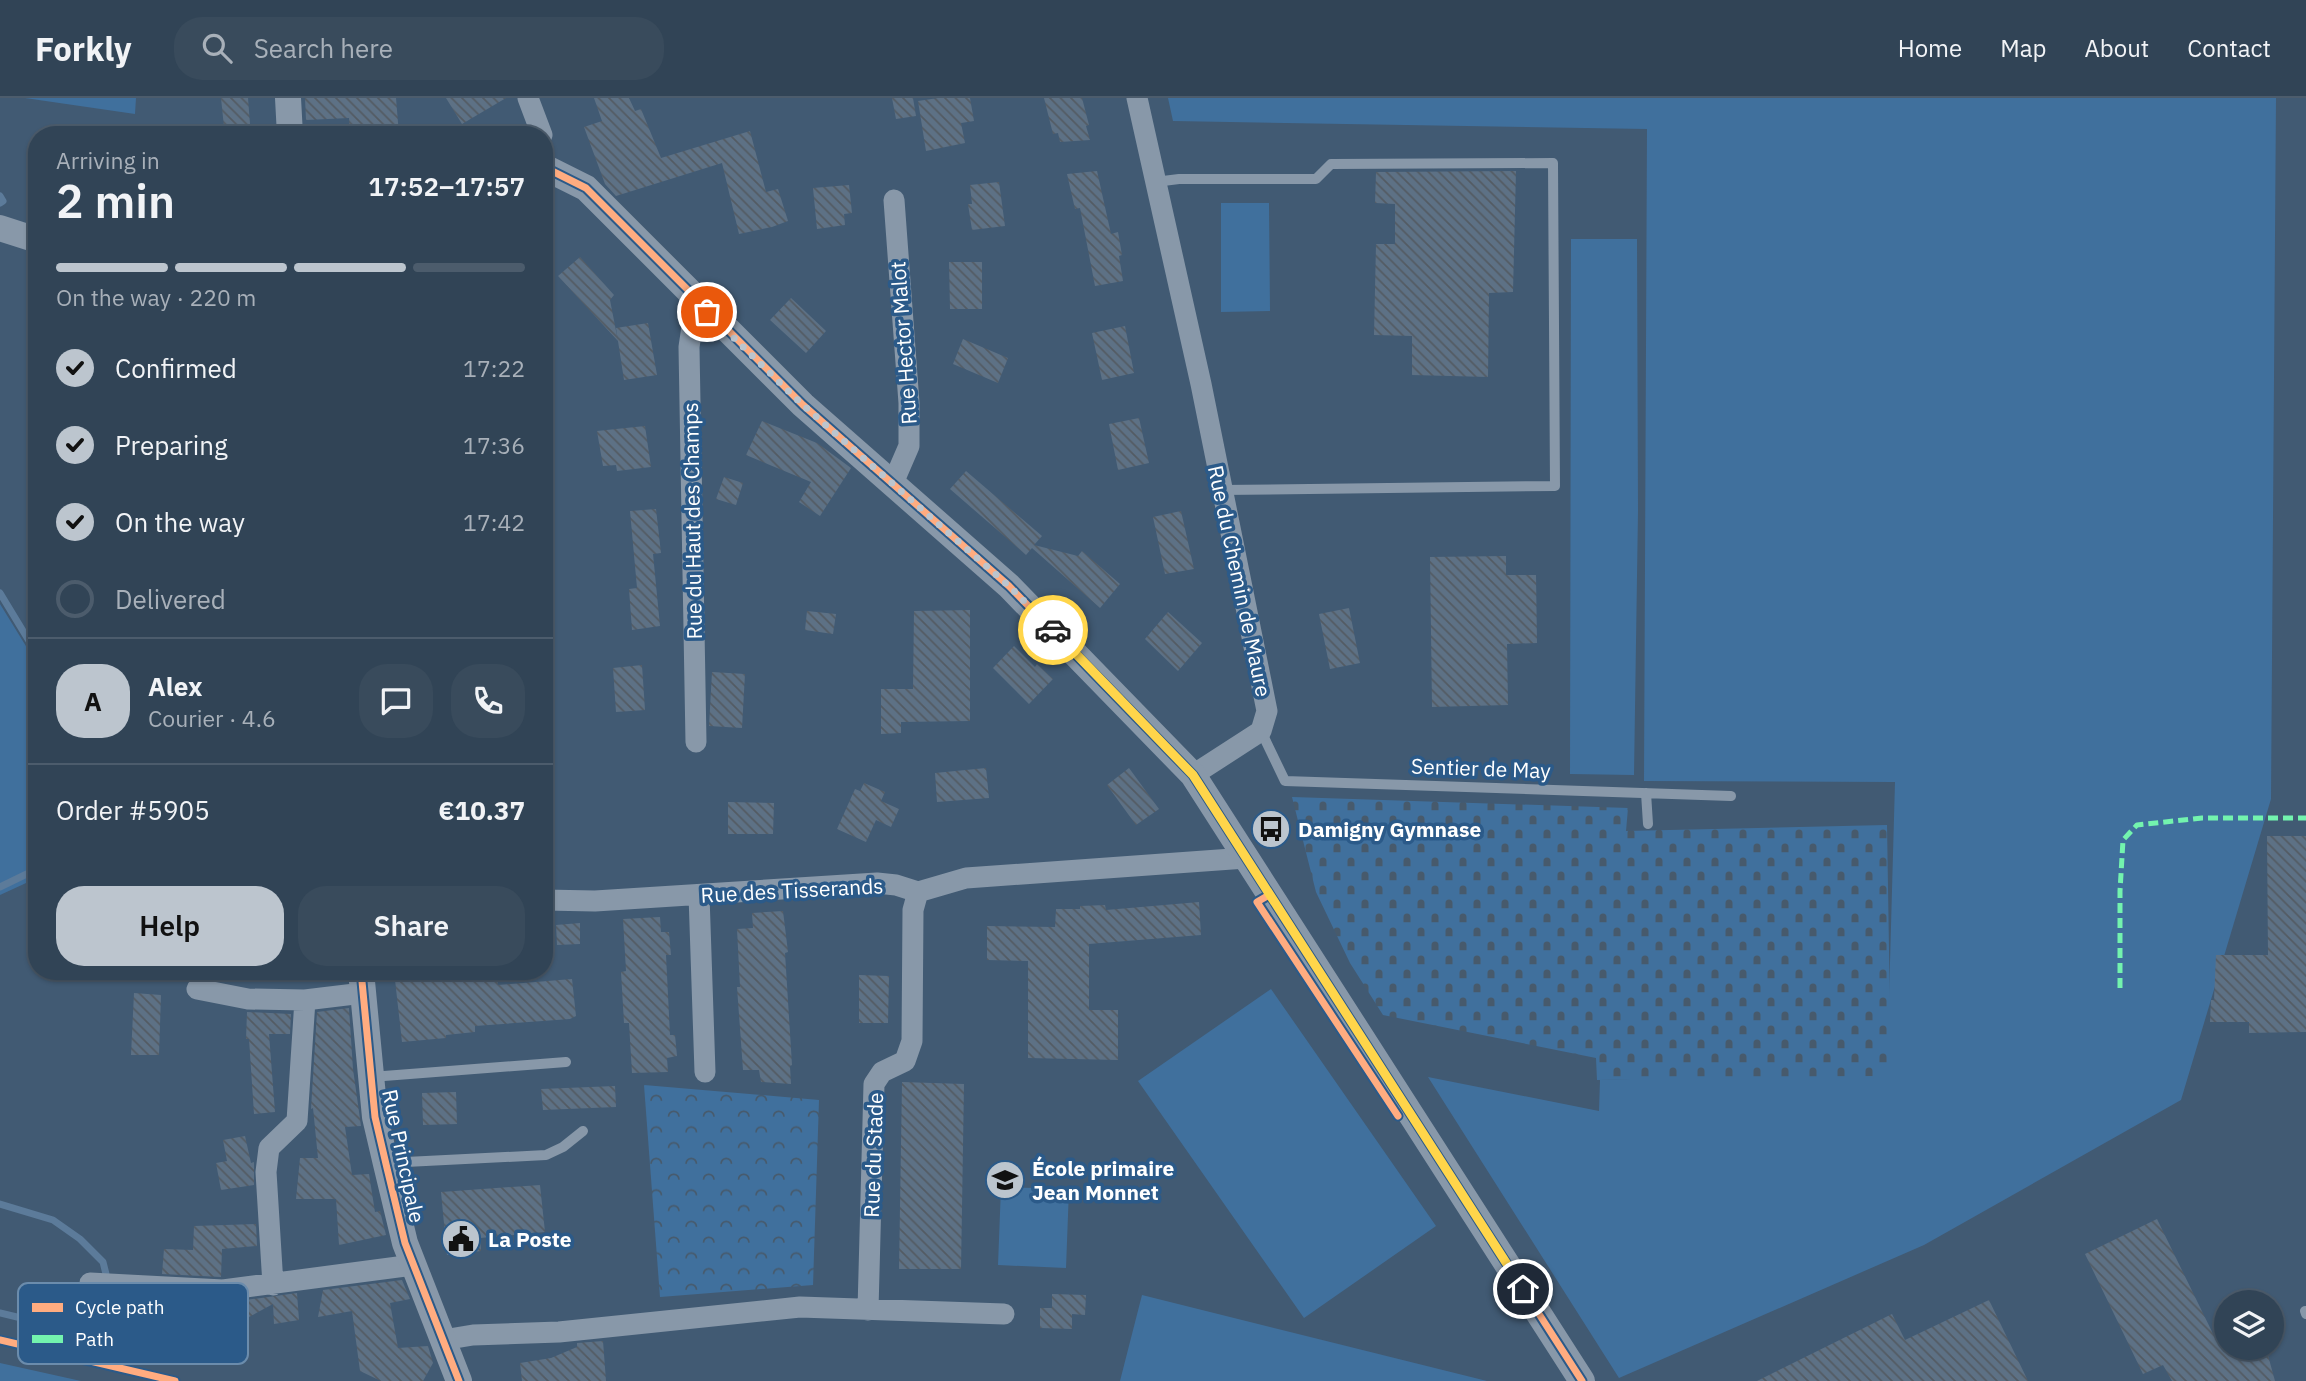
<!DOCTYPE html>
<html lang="en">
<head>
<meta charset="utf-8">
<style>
	body { margin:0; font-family:"IBM Plex Sans",sans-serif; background:#394b5c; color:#f1f3f6; height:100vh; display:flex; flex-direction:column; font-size:26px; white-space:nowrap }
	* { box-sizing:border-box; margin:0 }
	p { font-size:23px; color:#a8b0b9 }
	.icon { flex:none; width:38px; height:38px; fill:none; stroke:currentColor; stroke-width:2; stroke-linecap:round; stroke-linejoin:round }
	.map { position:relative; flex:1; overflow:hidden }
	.panel { position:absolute; left:28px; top:28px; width:525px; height:854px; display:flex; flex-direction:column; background:#314456; border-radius:28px; box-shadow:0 2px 5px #0004,0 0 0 2px #4c5c6c }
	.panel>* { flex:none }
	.tools { position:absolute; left:2214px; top:1192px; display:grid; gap:14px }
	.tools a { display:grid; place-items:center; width:70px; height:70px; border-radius:50%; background:#314456; box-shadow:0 2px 5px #0004,0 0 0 2px #4c5c6c; font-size:35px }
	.pin { position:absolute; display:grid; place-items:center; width:60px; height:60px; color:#fff; margin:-30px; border:4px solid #fff; border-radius:50%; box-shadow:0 2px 7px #0007 }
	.courier { position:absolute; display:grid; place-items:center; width:70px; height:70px; margin:-35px; border:5px solid #ffd54a; border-radius:50%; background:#fff; color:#222; box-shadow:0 2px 9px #0007 }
	.summary em { font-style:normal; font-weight:600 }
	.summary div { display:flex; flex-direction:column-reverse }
	.summary { display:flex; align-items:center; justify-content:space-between; height:119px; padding:0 28px }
	h1 { font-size:46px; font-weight:600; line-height:52px }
	.bar { display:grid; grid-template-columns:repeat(4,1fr); gap:10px 7px; align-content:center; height:84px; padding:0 28px }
	.bar i { height:9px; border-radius:5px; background:#4c5c6c }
	.bar .on { background:#bcc5ce }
	.bar p { grid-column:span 4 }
	.line { display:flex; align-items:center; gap:18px; padding:0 28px; border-top:2px solid #4c5c6c }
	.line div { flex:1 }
	.round { display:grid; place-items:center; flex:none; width:74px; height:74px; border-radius:28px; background:#394b5c }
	ol { padding:0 28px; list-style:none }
	li { display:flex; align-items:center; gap:21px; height:77px }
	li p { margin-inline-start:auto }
	li .icon { padding:7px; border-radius:50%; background:#bcc5ce; color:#111; stroke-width:4 }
	li:last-child { color:#a8b0b9 }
	li i { width:38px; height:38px; border:4px solid #4c5c6c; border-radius:50% }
	.button { display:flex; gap:14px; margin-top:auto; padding:14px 28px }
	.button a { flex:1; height:80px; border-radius:28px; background:#bcc5ce; color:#111; font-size:28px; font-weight:600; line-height:80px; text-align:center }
	.button a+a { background:#394b5c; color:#f1f3f6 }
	header { display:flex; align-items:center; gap:42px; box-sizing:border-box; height:98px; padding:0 35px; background:#314456; border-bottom:2px solid #4c5c6c }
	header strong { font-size:33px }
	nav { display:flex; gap:38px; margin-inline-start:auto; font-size:24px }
	.search { width:490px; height:63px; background:#394b5c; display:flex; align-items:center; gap:18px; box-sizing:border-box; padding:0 24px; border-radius:28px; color:#a8b0b9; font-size:26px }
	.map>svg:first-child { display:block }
	.green { fill:#40709d }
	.forest { fill:url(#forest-crowns) }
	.cemetery { fill:url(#cemetery-stones) }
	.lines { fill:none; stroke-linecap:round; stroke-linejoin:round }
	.stream { stroke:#5c7b9a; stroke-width:7 }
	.building { fill:url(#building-back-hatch) }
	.service { stroke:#8898a9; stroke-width:10 }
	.minor { stroke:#8898a9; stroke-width:21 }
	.tertiary { stroke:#8898a9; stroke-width:26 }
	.quiet { stroke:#73f3ae; stroke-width:5; stroke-dasharray:10 5; stroke-linecap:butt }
	.cycleway-casing { stroke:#2b5a89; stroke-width:11 }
	.cycleway { stroke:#ffac80; stroke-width:7 }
	.done { stroke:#bcc5ce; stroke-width:7; stroke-dasharray:0 12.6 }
	.route { stroke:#ffd54a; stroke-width:9 }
	.labels { text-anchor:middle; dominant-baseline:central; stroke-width:7; stroke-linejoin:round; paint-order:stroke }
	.street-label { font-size:21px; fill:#fff; stroke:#2b5a89 }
	.poi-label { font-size:21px; font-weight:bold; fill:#fff; stroke:#2b5a89; text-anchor:start }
	.key { fill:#2b5a89; stroke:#6b8cac; stroke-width:2 }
	.key-label { font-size:19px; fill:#fff }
</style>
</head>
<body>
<header>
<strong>Forkly</strong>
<div class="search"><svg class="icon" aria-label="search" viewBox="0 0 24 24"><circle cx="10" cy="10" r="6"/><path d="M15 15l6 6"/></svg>Search here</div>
<nav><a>Home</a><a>Map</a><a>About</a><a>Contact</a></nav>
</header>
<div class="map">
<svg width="2306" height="1283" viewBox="0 0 2306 1283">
	<defs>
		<pattern id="forest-crowns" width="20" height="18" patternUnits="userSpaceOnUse" patternTransform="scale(1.75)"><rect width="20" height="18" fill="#40709d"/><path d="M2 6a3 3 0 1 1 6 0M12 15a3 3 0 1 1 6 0" fill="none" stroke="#475a6c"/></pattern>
		<pattern id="cemetery-stones" width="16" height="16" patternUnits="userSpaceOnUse" patternTransform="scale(1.75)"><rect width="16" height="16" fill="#40709d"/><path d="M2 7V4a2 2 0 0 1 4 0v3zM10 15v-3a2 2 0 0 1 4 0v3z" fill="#475a6c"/></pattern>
		<pattern id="building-back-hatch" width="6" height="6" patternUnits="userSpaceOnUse" patternTransform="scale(1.75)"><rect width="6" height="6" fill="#5d7185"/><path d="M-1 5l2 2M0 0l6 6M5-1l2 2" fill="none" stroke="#535b63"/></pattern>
	</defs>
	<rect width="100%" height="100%" fill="#415a73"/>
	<!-- green -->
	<path class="green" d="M25,0H136L135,16Z
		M1168,0H2276L2271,701L2181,1002L1924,1147L1619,1280L1428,979L1599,1013L1600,982L1887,973L1895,684L1644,683L1647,31L1173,23Z
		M1221,105H1269L1270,213L1221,214Z
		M1571,141H1637L1638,413L1634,677L1570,676Z
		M0,506L37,566V780L0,797Z
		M1271,891L1436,1128L1304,1220L1138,983Z
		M1001,1089L1069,1091L1066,1170L998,1167Z
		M1142,1197L1487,1283H1120Z
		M0,1265L81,1283H0Z"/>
	<!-- forest -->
	<path class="forest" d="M644,987L819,1002L813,1187L660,1199Z"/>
	<!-- cemetery -->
	<path class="cemetery" d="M1292,699L1628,710L1626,733L1887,727L1891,978L1597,982L1596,960L1383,917L1350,865L1316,794Z"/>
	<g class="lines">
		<!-- stream -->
		<path class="stream" d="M0,98L3,103L0,105
			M0,495L37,556
			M0,789L37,771
			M0,1106L53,1122L80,1141L103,1164L106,1176L101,1201L78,1219L46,1226L0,1215"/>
	</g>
	<!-- building -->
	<path class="building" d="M221,0H248L250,26L224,29Z
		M305,0H396L399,37H350L349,20L306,22Z
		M446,0H506L462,26Z
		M594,0H629L635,13L641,11L661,60L750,33L766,94L778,91L788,123L772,129L739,136L722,65L616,98L605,86L584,29L602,23Z
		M892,0H913L916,18L896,21Z
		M938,0H970L974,23L961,25L965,45L926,53L918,3Z
		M1044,0H1082L1089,27L1086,28L1090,42L1060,44L1058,35L1053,36Z
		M1097,73L1111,136L1118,134L1122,157L1119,158L1123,183L1095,188L1080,110L1075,111L1067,76Z
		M1516,73L1513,194L1489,195L1488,279L1412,277V238L1374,237L1376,146H1395V106L1375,105L1376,74Z
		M999,84L1005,128L972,132L968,106H972L970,87Z
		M849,87L852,115L844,116L845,127L817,131L813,90Z
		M580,159L614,197L610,202L618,243L558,178Z
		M949,164H982V211H950Z
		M791,200L826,233L806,255L770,222Z
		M648,225L657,277L624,282L616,230Z
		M1125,228L1134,275L1102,282L1092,235Z
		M963,241L1008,260L998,285L953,266Z
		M1139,320L1149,365L1118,372L1109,326Z
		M762,323L817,345L851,370L820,418L799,404L811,384L746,357Z
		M645,328L651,369L617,373L616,367L603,368L597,333Z
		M966,373L1042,438L1034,447L1078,458L1082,453L1120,486L1100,510L1032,450L1026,457L950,391Z
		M724,379L743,385L736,407L716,401Z
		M656,411L661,455L653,456L660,528L632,532L629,491L637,490L630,413Z
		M1181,413L1194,471L1165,476L1153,419Z
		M1506,458V477H1536L1537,545L1507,546L1508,607L1432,609L1430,459Z
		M1349,510L1360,565L1330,571L1319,516Z
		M970,512V623L901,624V635L881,636V591H913L914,513Z
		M807,513L836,516L833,536L805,532Z
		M1168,514L1202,545L1178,573L1145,541Z
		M1014,548L1035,569L1037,566L1053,581L1029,606L993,570Z
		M642,567L645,612L616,614L613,570Z
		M712,574L745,576L742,630L709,628Z
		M986,670L989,700L937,704L935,675Z
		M1129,670L1159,711L1136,727L1107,687Z
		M864,685L885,694L881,703L899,711L891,729L876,722L866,744L837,731L855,691L860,693Z
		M728,704L774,705L773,736H728Z
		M2267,738H2306V934L2249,935V924H2210L2211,902H2214L2216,857H2268Z
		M1199,804L1201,837L1089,846V912H1118V962L1028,960V863L987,862V828L1055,829L1056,811H1080V808L1105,807L1106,812Z
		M783,813L788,854L785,855L792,967L790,968L791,986L761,984L759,972H743L737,889H740L737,831L753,830L752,815Z
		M660,819L661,834H669L671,857H666L670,937H675L677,958L667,960L668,974L632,975L629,925H624L621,874L626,873L623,821Z
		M580,825V846L557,847L556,827Z
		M394,873H496L498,887L572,881L576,918L570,921L475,928V934L446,937V940L402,944Z
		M859,877L889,878L888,925H859Z
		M134,895L161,897L159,957H131Z
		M349,910L353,971L361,1028L345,1029L352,1077L369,1076L375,1114L380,1113L386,1137L339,1147L336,1101H296L300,1060H318L313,1010L311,1011L317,914Z
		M247,914L291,916L290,936H269L275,1014L254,1016L249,941H246Z
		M902,984L964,986L961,1171H899Z
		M615,988L616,1009L543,1012L541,991Z
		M456,994L457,1026L423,1027L422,995Z
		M245,1038L251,1065L254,1064V1087L221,1092L216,1065L227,1063L223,1042Z
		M540,1087L545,1134L480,1140L481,1153L447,1157L441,1094Z
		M2157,1121L2217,1244L2226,1240V1250H2266L2275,1283H2172L2163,1267L2143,1276L2085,1156Z
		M256,1126L257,1148L222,1151L221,1179L162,1176L164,1151L193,1152L194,1128Z
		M402,1182L410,1201L390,1205L398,1250L428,1248L433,1265L423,1283H381L360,1273L352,1213L318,1219L323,1192Z
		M297,1195L299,1222L274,1226L273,1206L210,1240L209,1232L176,1231L177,1217L158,1216L160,1202L224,1205Z
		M1052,1196L1086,1197L1085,1217L1072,1216V1231L1040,1230V1210H1052Z
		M1989,1202L2028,1283H1757L1892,1216L1905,1242Z
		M603,1243L606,1283H522L520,1265L551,1260L577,1249V1245Z"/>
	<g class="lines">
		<!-- service -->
		<path class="service" d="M1155,84L1179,81H1316L1331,66L1553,65L1555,388L1221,392
			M1261,633L1285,683L1731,698
			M1646,695L1648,726
			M371,979L566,964
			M386,1065L546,1057L563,1049L583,1033
			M2305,1213L2306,1216"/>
		<!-- minor -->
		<path class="minor" d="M528,0L542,37
			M1137,0L1201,286L1267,613L1261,633L1193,677
			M696,202L689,249L696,644
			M893,385L909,348V305L894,102
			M699,797L705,974
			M544,802L595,803L877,785L896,787L918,794L966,780L1246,760
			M197,891L248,901L305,902
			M90,1185L223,1192L413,1167
			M273,1187L266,1074L269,1050L297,1023L305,902L363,895
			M868,1212L874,986L882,974L905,963L912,943L913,812L918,794
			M443,1242L473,1237L559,1234L800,1209L1004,1216"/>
		<!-- tertiary -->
		<path class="tertiary" d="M288,0L290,37
			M544,69L586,90L803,307L1009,488L1193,677L1582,1283
			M0,130L37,142
			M361,873L375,1019L386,1066L405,1145L459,1283"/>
		<!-- quiet -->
		<path class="quiet" d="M2120,890V793L2123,742L2137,727L2202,720H2306"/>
		<!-- cycleway casing -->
		<g class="cycleway-casing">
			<path id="cycleway" d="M544,69L586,90L803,307L1009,488L1193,677L1582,1283
				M1269,797L1257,804L1398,1018
				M361,873L375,1019L386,1066L405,1145L459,1283
				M0,1242L175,1283"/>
		</g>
		<!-- cycleway -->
		<use href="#cycleway" class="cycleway"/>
	</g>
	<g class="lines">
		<!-- done -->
		<path class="done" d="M707,214L803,307L1009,488L1053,532"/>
		<!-- route -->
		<path class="route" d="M1053,532L1193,677L1523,1191"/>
	</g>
	<!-- icons -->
	<defs>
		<g id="bus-disc" transform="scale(2.0125)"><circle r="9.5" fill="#bcc5ce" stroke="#2b5a89"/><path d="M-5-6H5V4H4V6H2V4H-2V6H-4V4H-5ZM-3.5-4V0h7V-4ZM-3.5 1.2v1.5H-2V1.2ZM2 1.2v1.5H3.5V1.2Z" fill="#111"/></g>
		<g id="school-disc" transform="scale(2.0125)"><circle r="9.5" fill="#bcc5ce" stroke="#2b5a89"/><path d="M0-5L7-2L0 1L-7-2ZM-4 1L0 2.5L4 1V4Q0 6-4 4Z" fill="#111"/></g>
		<g id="civic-disc" transform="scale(2.0125)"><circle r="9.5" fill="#bcc5ce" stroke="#2b5a89"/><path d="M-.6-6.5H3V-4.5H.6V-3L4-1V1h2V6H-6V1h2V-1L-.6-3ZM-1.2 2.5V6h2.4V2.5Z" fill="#111"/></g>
	</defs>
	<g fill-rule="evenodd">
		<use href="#bus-disc" x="1271" y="731"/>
		<use href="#school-disc" x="1005" y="1082"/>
		<use href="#civic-disc" x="461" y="1141"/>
	</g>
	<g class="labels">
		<!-- street labels -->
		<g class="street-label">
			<text transform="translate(903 245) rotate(-94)">Rue Hector Malot</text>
			<text transform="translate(692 423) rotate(-91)">Rue du Haut des Champs</text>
			<text transform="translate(1240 483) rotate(78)">Rue du Chemin de Maure</text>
			<text transform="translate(1481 670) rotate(2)">Sentier de May</text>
			<text transform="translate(792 792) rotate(-3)">Rue des Tisserands</text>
			<text transform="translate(873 1057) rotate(-88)">Rue du Stade</text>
			<text transform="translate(404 1058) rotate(78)">Rue Principale</text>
		</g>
		<!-- poi labels -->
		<g class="poi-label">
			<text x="1298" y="731">Damigny Gymnase</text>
			<text x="1032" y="1070">École primaire<tspan x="1032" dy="24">Jean Monnet</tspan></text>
			<text x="488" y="1141">La Poste</text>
		</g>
	</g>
	<!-- legend -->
	<rect x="18" y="1185" width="230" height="81" rx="10" class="key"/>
	<rect x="32" y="1205" width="31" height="9" fill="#ffac80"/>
	<rect x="32" y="1237" width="31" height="8" fill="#73f3ae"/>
	<g class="key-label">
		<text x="75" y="1216">Cycle path</text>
		<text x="75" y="1248">Path</text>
	</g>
</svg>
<div class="tools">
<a><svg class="icon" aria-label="layers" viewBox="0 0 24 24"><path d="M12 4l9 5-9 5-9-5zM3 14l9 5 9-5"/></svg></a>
</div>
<div class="pin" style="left:707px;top:214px;background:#ea580c"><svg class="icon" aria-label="bag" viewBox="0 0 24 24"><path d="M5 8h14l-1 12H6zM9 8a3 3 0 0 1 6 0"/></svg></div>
<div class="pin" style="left:1523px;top:1191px;background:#1f2937"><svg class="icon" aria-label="home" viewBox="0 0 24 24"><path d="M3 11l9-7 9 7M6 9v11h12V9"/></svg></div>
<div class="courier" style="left:1053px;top:532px"><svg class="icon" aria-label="car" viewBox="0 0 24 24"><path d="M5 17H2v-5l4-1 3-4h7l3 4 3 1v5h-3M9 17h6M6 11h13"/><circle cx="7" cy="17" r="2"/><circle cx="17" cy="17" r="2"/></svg></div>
<section class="panel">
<div class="summary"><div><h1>2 min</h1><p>Arriving in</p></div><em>17:52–17:57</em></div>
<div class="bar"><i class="on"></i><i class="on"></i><i class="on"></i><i></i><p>On the way · 220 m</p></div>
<ol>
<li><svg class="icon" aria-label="check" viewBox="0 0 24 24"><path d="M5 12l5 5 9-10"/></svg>Confirmed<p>17:22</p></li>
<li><svg class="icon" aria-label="check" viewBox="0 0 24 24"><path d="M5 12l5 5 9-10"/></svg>Preparing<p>17:36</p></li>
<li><svg class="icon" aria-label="check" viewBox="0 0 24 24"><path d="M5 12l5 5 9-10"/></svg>On the way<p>17:42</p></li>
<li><i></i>Delivered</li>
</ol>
<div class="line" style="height:126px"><b class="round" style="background:#bcc5ce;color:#111">A</b><div><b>Alex</b><p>Courier · 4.6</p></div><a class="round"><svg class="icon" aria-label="chat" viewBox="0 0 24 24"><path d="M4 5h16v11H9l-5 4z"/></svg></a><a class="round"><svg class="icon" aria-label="phone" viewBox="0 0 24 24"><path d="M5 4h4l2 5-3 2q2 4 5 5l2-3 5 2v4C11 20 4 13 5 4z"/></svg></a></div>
<div class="line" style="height:91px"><div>Order #5905</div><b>€10.37</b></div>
<div class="button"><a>Help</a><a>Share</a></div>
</section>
</div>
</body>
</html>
